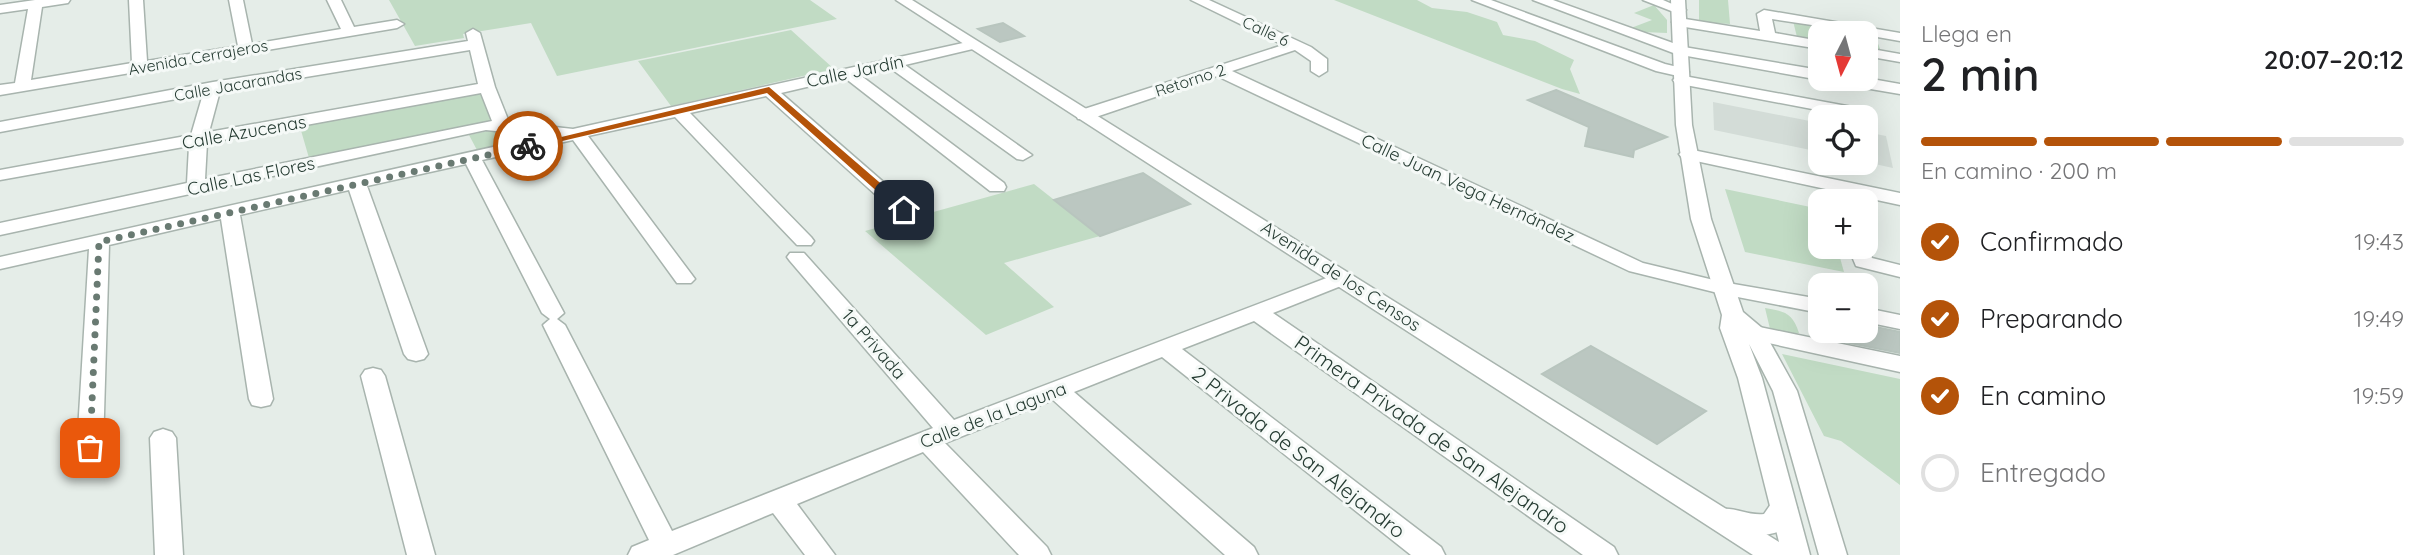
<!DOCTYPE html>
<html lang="es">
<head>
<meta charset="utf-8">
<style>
	body { margin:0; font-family:Quicksand,sans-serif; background:#f2f2f2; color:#202124; height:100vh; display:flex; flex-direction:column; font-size:26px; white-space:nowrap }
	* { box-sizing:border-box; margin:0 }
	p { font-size:23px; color:#757577 }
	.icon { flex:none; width:38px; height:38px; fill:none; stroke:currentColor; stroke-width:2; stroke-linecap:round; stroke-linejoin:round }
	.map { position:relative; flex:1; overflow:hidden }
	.side { display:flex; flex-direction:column; background:#fff; width:525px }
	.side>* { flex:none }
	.needle { width:46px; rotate:186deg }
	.tools { position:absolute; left:1808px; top:21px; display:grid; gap:14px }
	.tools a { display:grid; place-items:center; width:70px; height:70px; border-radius:14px; background:#fff; box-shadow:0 7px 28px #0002; font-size:35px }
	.pin { position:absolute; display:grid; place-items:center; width:60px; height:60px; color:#fff; margin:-30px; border-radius:14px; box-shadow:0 4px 10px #0006 }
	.courier { position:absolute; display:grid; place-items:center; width:70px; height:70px; margin:-35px; border:5px solid #b45309; border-radius:50%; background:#fff; color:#222; box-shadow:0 2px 9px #0007 }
	.headline em { font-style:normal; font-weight:600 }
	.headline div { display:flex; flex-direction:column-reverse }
	.headline { display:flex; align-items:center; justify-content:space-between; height:119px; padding:0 21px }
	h1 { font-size:46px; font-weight:600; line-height:52px }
	.bar { display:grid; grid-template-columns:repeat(4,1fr); gap:10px 7px; align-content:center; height:84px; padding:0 21px }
	.bar i { height:9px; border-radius:5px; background:#e0e0e0 }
	.bar .current { background:#b45309 }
	.bar p { grid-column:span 4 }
	ol { padding:0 21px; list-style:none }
	li { display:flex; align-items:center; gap:21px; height:77px }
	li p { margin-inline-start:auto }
	li .icon { padding:7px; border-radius:50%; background:#b45309; color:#fff; stroke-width:4 }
	li:last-child { color:#757577 }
	li i { width:38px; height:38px; border:4px solid #e0e0e0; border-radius:50% }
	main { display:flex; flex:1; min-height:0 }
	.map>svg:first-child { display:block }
	.built { fill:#d3dcd7 }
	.green { fill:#c1dbc4 }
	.building { fill:#bbc7c1; stroke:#b8c5be; stroke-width:2 }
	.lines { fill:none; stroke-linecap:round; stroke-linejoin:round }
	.minor-casing { stroke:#a8b4ae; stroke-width:3 }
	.tertiary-casing { stroke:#a8b4ae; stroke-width:3 }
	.minor { fill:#fff; fill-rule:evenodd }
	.tertiary { fill:#fff; fill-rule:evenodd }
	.route { fill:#b45309 }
	.done { stroke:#697a72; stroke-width:7; stroke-dasharray:0 12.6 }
	.labels { text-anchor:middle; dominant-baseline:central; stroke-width:6; stroke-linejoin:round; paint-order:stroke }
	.far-street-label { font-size:16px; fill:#263c33; stroke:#f5f9f7 }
	.street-label { font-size:18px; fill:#263c33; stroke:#f5f9f7 }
	.near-street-label { font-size:21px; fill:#263c33; stroke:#f5f9f7 }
</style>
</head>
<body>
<main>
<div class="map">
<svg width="1900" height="555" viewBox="0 0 1900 555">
	<rect width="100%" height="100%" fill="#e5ede8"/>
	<!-- built -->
	<path class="built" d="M1713,102L1820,123V152L1714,130Z
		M1866,132L1886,136L1893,168L1866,162Z"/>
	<!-- green -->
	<path class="green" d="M389,0H810L837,19L557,76L531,23L463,34L464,38L415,46Z
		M1334,0H1417L1432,8L1467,12L1497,22L1503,35L1535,41L1574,60L1570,69L1580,94L1562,89Z
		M1699,0H1728L1730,24L1699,22Z
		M1654,5L1667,20V33L1643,32L1631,28L1652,20L1634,13Z
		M1793,21L1874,34L1881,51L1866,49V33H1820V41L1797,37Z
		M791,30L834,69L671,106L638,61Z
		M481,92L495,121L309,158L300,127Z
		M493,130L551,135L478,152L469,135Z
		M1034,184L1100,236L1004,263L1054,307L986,335L865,231Z
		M1725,189L1820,209V216L1811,217L1814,225L1820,226V247H1837L1844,272L1745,252Z
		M1765,308C1784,311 1793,313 1799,333L1791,336L1771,333Z
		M1782,354L1900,379V485L1841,441L1824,436Z"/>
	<!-- building -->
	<path class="building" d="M1003,23L1024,36L1000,42L978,29Z
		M1556,90L1667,137L1634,150L1633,157L1585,146L1589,127L1528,100Z
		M1143,173L1190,204L1100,236L1054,200Z
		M1866,325L1900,332V353L1829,339L1826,331H1866Z
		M1591,346L1706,411L1657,444L1542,374Z"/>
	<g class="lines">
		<!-- minor casing -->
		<g class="minor-casing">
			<path id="minor" d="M35,0H70L68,3L42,7L31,80L132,63L129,0H143L147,61L238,46L229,0H243L252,44L341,29L327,0H341L354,27L397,20L404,24L397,28L0,95V85L15,83L28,9L0,13V5Z
				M1191,0H1209L1311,47L1327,59V71L1319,76L1311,71V61L1295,50L1232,71L1643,263L1722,282L1820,299V313L1722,294L1629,271L1217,76L1090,119H1078L1076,115L1078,111L1283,45Z
				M1472,0H1491L1665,64L1686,69L1689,72L1684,76L1863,109L1871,114L1866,118L1854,117L1675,83L1673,80L1678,76L1656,71Z
				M1533,0H1553L1684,47L1820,70V79H1824L1820,80L1676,54Z
				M1643,0H1663L1686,10L1679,14Z
				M1764,10L1900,33V41L1866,35V33L1772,19L1775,33L1820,41V49L1679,26L1672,22L1679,18L1760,31L1757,14Z
				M473,29L480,33L495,87L509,122L573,129L972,41L979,45L977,48L905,65L1032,155L1023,160L1017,159L890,68L860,75L1004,183L1006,187L1004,191H990L845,78L781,93L911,206L914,210L911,214H897L766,96L690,113L811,237L814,241L811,245H797L675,117L588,136L695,279L691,283H677L573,140L482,160L564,313L557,319L565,325L672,531L933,428L790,261L787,257L790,253H804L954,420L1337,274H1351L1355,278L1351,282L1273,313L1614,547L1618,555H1583L1254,321L1182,349L1441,547L1445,555H1411L1162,357L1074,392L1254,547L1258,555H1225L1053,400L945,443L1047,547L1051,555H1019L923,452L797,504L835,555H805L773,513L673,555H628L632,547L649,540L543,325L550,319L542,313L466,164L367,186L428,354L424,359L416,361L408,359L404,354L349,190L240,215L273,399L270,405L261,407L252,405L249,399L221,219L109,245L103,448L99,455L90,457L81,455L77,448L89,249L0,269V257L542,136L486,130L0,235V223L187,183L189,146L0,180V170L191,135L203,94L0,132V122L213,82L468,41L466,33ZM470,50L478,84L209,132L220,91ZM481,93L492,121L205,179L207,143Z
				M1866,48L1900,54V62L1866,56Z
				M1866,78L1900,84V94L1841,84L1833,79Z
				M1688,149L1900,193V205L1682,158L1679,154Z
				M1866,243L1872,258L1900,265V277L1856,266L1848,247H1866Z
				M1866,308L1900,315V329L1866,322Z
				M1740,323L1900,356V372L1732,335L1729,330L1732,325Z
				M373,368L381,370L385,376L435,555H407L361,376L365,370Z
				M163,429L172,432L176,438L183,555H155L150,438L154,432Z
				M1783,498L1793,501L1797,508L1788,528C1762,540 1742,535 1716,526L1712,518L1716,510C1732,505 1747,516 1764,514L1773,501Z"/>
		</g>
		<!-- tertiary casing -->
		<g class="tertiary-casing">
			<path id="tertiary" d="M896,0H912L1779,542L1738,378L1720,328L1722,315L1691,219L1676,125L1671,0H1685L1692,125L1711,219L1743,312L1762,328L1797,391L1847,555H1819L1773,391L1749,344L1762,378L1810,555H1753Z"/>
		</g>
		<!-- minor -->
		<use href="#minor" class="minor"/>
		<!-- tertiary -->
		<use href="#tertiary" class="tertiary"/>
	</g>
	<!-- route -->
	<path class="route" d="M769,87L908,207V212H900L767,93L528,149L524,146Z"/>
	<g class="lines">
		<!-- done -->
		<path class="done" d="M90,448L99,242L528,146"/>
	</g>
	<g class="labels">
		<!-- far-street labels -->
		<g class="far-street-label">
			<text transform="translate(1266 31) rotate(25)">Calle 6</text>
			<text transform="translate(198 57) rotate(-10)">Avenida Cerrajeros</text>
			<text transform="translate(1190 80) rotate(-18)">Retorno 2</text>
			<text transform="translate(238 84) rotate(-10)">Calle Jacarandas</text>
		</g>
		<!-- street labels -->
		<g class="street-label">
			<text transform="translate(855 71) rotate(-12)">Calle Jardín</text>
			<text transform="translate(244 132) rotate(-10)">Calle Azucenas</text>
			<text transform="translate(251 176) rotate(-12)">Calle Las Flores</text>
			<text transform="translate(1468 188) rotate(25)">Calle Juan Vega Hernández</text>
			<text transform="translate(1341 276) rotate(33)">Avenida de los Censos</text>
			<text transform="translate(874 344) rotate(49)">1a Privada</text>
			<text transform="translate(993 415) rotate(-21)">Calle de la Laguna</text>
		</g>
		<!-- near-street labels -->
		<g class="near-street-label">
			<text transform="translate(1432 434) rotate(35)">Primera Privada de San Alejandro</text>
			<text transform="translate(1299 452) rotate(38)">2 Privada de San Alejandro</text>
		</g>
	</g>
</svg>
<div class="tools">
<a><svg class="needle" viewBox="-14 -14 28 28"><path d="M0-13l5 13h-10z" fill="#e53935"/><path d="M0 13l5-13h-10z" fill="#757577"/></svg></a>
<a><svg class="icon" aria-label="locate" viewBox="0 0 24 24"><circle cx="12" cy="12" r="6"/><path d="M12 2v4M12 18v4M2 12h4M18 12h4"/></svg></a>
<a>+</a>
<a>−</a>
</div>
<div class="pin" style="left:90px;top:448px;background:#ea580c"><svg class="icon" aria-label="bag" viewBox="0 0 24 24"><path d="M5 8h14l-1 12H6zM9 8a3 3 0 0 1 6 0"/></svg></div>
<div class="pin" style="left:904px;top:210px;background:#1f2937"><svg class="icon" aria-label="home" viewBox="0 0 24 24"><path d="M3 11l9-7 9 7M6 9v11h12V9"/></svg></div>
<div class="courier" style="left:528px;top:146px"><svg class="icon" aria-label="bike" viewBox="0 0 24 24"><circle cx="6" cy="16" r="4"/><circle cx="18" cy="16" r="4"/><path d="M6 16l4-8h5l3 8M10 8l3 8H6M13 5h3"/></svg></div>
</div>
<section class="side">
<div class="headline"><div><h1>2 min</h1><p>Llega en</p></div><em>20:07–20:12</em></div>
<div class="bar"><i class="current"></i><i class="current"></i><i class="current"></i><i></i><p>En camino · 200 m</p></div>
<ol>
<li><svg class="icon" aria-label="check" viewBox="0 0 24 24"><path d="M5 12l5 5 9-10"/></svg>Confirmado<p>19:43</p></li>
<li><svg class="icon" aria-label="check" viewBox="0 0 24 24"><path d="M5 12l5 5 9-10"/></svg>Preparando<p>19:49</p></li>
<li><svg class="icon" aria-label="check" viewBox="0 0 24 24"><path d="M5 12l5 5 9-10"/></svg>En camino<p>19:59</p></li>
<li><i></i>Entregado</li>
</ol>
</section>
</main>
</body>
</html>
